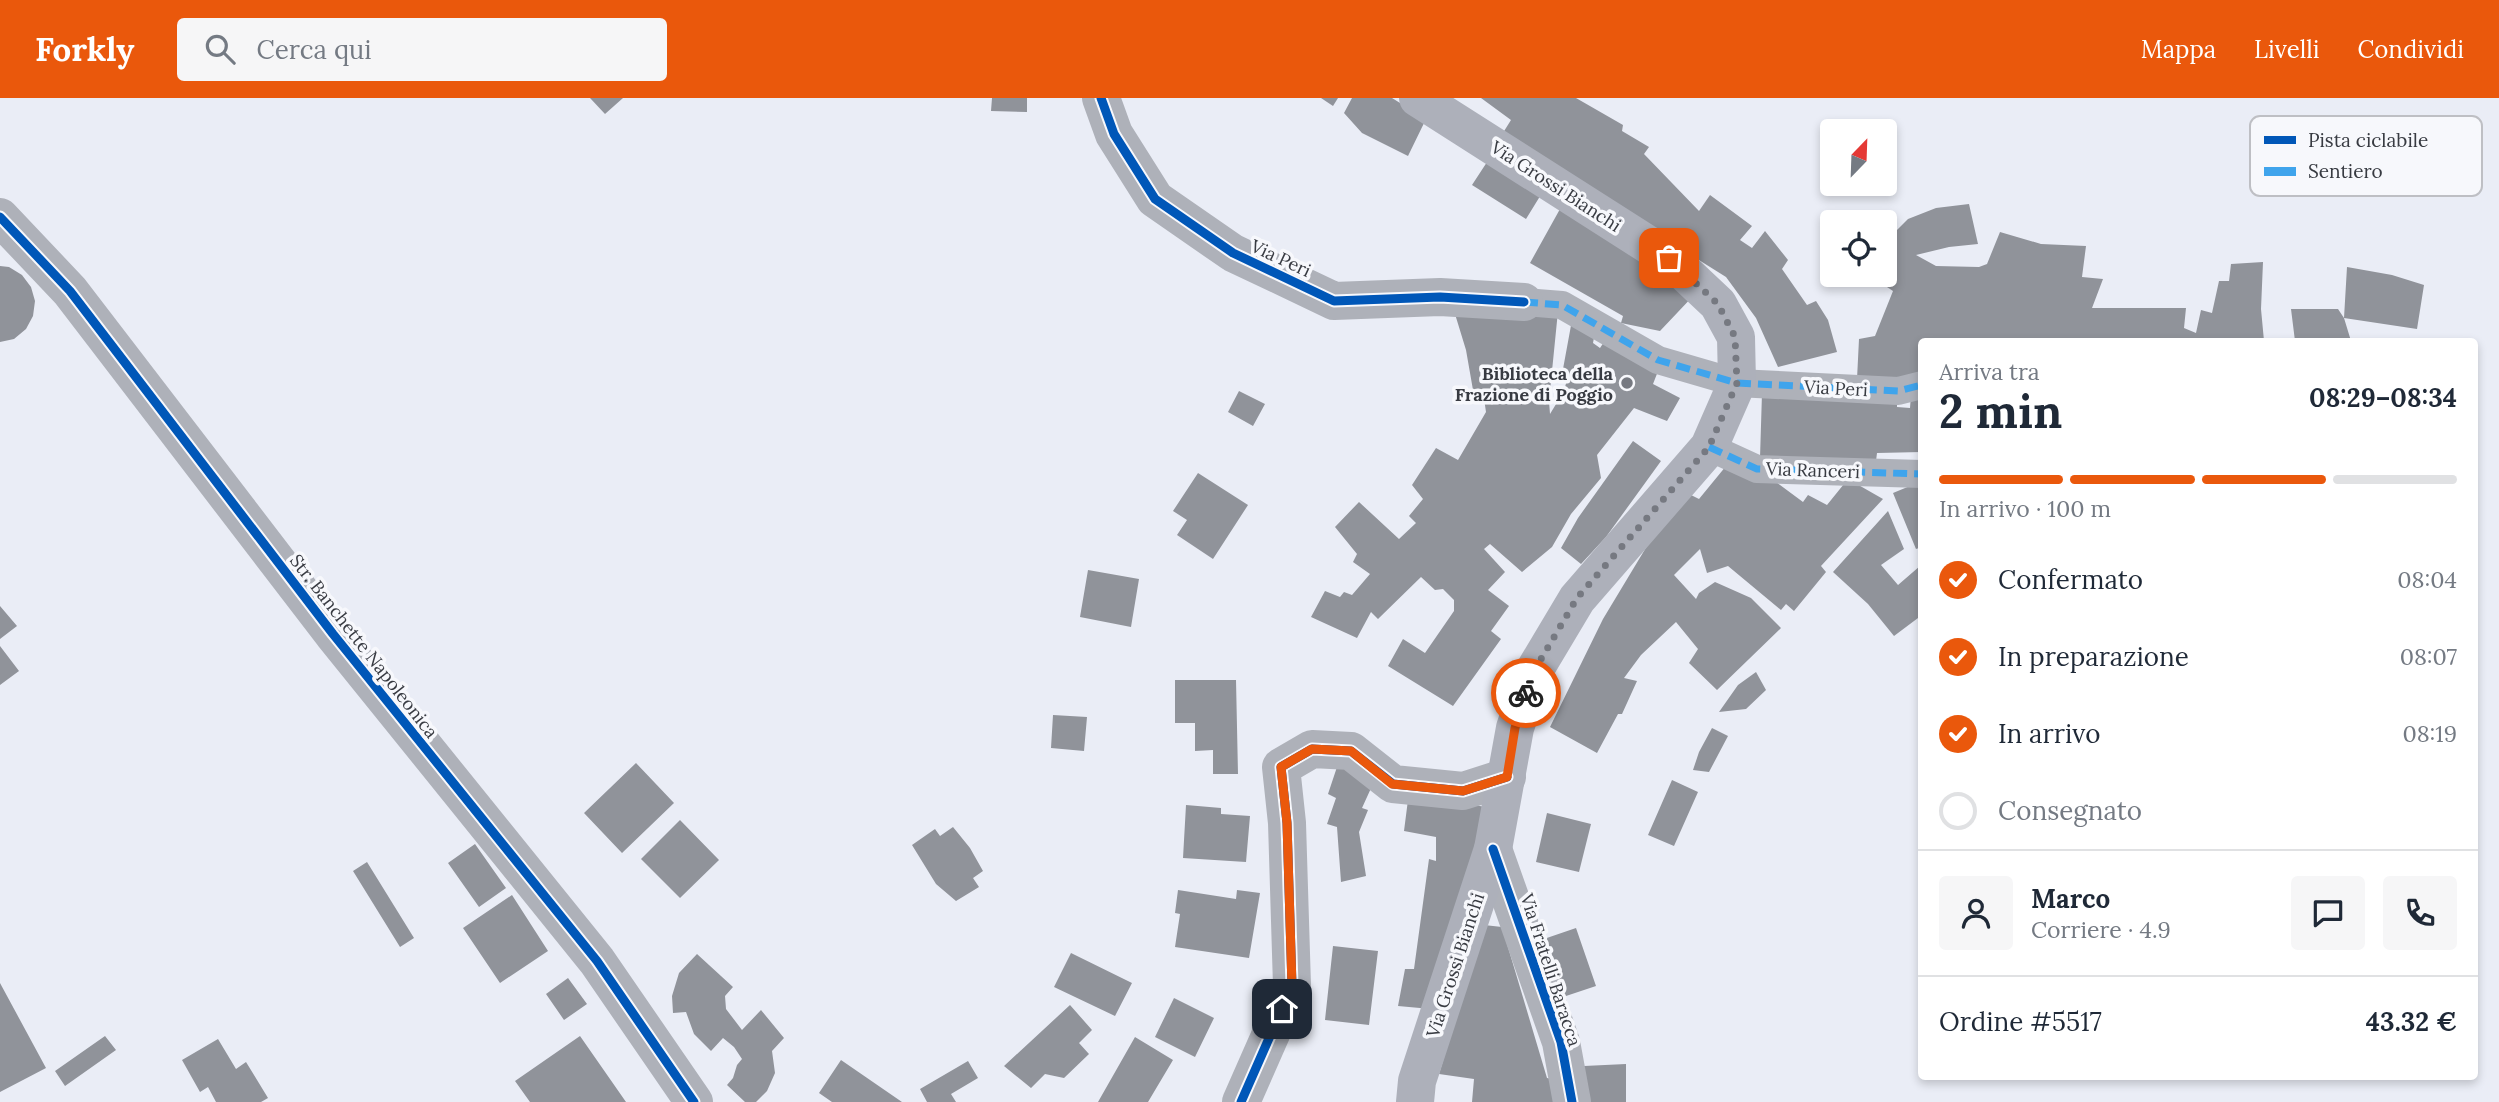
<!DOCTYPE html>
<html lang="it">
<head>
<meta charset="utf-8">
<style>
	body { margin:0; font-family:Lora,serif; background:#f6f6f7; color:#1f2937; height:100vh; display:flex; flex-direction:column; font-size:26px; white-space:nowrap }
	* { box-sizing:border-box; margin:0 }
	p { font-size:23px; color:#747a83 }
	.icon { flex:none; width:38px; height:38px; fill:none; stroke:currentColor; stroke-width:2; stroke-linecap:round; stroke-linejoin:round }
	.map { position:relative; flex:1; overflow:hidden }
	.details { position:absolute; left:1918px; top:240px; width:560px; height:742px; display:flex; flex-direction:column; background:#fff; border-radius:7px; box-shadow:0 4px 10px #0003 }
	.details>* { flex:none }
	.needle { width:46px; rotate:23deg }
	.controls { position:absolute; left:1820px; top:21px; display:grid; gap:14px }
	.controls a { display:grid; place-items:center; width:77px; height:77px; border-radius:7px; background:#fff; box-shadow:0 4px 10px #0003; font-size:35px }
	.pin { position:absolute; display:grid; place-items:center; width:60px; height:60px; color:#fff; margin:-30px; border-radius:14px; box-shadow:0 4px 10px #0006 }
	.courier { position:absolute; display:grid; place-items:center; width:70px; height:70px; margin:-35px; border:5px solid #ea580c; border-radius:50%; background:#fff; color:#222; box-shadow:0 2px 9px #0007 }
	.headline em { font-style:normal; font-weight:700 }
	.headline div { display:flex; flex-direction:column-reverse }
	.headline { display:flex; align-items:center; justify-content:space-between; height:119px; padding:0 21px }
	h1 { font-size:46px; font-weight:700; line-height:52px }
	.bar { display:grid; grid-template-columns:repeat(4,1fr); gap:10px 7px; align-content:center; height:84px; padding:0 21px }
	.bar i { height:9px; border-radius:5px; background:#e0e1e3 }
	.bar .current { background:#ea580c }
	.bar p { grid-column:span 4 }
	.line { display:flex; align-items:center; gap:18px; padding:0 21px; border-top:2px solid #e0e1e3 }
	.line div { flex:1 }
	.round { display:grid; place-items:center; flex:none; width:74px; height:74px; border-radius:7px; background:#f6f6f7 }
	ol { padding:0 21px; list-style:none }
	li { display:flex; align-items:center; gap:21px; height:77px }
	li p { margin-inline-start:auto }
	li .icon { padding:7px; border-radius:50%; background:#ea580c; color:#fff; stroke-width:4 }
	li:last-child { color:#747a83 }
	li i { width:38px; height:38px; border:4px solid #e0e1e3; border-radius:50% }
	header { display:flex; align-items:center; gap:42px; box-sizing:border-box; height:98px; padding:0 35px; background:#ea580c; color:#fff }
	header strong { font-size:33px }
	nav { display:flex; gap:38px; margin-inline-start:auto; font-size:24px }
	.search { width:490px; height:63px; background:#f6f6f7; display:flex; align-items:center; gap:18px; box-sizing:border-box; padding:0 24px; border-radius:7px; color:#747a83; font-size:26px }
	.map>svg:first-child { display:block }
	.building { fill:#90939a }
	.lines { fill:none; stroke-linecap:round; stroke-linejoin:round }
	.pedestrian { stroke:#aeb1b9; stroke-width:28 }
	.minor { stroke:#aeb1b9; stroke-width:38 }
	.secondary { stroke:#adb0ba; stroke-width:38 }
	.quiet { stroke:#3fa4ec; stroke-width:7; stroke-dasharray:14 7; stroke-linecap:butt }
	.cycleway-casing { stroke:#f7f8fc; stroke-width:13 }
	.cycleway { stroke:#0057b8; stroke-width:9 }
	.done { stroke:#767981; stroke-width:7; stroke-dasharray:0 12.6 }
	.route { stroke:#ea580c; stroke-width:9 }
	.poi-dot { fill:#767981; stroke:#f7f8fc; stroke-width:2.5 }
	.labels { text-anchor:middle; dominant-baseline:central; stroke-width:7; stroke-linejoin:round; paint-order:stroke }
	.street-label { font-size:18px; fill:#383b42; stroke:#f7f8fc }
	.poi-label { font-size:18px; font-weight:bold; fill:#383b42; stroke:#f7f8fc; text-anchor:end }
	.key { fill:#f7f8fc; stroke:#bebfc4; stroke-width:2 }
	.key-label { font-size:19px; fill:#383b42 }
</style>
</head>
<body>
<header>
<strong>Forkly</strong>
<div class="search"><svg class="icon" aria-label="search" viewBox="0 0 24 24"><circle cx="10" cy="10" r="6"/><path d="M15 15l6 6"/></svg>Cerca qui</div>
<nav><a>Mappa</a><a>Livelli</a><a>Condividi</a></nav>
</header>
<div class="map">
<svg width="2499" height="1004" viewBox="0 0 2499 1004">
	<rect width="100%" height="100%" fill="#eaedf6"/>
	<!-- building -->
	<path class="building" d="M590,0H623L605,16Z
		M992,0H1027V14L991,13Z
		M1321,0H1338L1333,8Z
		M1352,0H1392L1426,21L1408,58L1362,35L1344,15Z
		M1481,0H1576L1623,27L1622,33L1649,49L1644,56L1699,113L1710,97L1752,128L1740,142L1752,150L1765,133L1788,162L1782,171L1807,207L1816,203L1828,222L1837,254L1778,269L1756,220L1726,179L1501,38L1511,22Z
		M1489,61L1542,95L1526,121L1472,87Z
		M1969,106L1978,146L1949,149L1916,157L1936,168L1979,169L1987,166L2000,134L2041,146L2086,148L2082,179L2103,181L2092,210H2186L2184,230L2196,235L2201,212L2212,215L2219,183H2229L2231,166L2263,164L2261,211L2264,243H1922V279L1857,281L1859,241L1875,238L1893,193L1869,177H1885V144L1908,121L1936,110Z
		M1560,111L1695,196L1660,233L1621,225L1623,218L1530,165Z
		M0,168L9,169L22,177L31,189L35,203L33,218L26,231L14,241L0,244Z
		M2347,169L2392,177L2424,187L2417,231L2344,220Z
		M2291,211H2338L2344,220L2351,243H2295Z
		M1558,213L1549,303L1550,316L1564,293L1569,274L1563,271L1572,222L1595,234L1593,245L1600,250L1604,244L1660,268L1653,286L1680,300L1667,323L1634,310L1597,357L1601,380L1571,416L1552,449L1522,474L1490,446L1484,451L1505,474L1488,492L1509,508L1491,533L1501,541L1453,608L1388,568L1403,541L1425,555L1454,513V502L1443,491L1435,492L1421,479L1378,521L1371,514L1357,540L1311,519L1325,493L1340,499L1344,494L1352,497L1370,476L1353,464L1357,456L1335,429L1359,404L1399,441L1416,425L1409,418L1423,401L1412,387L1436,350L1458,362L1486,314L1483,294L1473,292L1466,252L1455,216Z
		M1239,293L1265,306L1253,328L1228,314Z
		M1922,294V354L1877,355L1876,363L1760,360L1762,295L1897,298V309L1910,310L1911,297Z
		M1633,343L1661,363L1606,439L1581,466L1561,450L1578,420Z
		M1731,362L1772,381L1803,404L1808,397L1827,407L1848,381L1883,401L1821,468L1826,474L1794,513L1786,506L1781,512L1728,468L1707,475L1700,451L1674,477L1696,501L1699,495L1715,484L1751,500L1781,530L1717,592L1689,565L1698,551L1676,524L1641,557L1624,580L1637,583L1622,616H1618L1597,655L1550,629L1603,521L1650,443L1691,397L1699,401Z
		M1198,375L1248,407L1213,461L1177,437L1187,422L1173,413Z
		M1922,383V449L1916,451L1893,395Z
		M1888,413L1904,451L1881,467L1898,487L1920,468L1922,469V517L1894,538L1868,506L1833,474Z
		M1088,472L1139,481L1131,529L1080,519Z
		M0,508L17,528L0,541Z
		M0,548L19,573L0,587Z
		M1756,574L1766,592L1746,611L1719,614L1738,587Z
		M1175,582H1236L1238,676H1213V652L1195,653V625H1175Z
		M1053,617L1087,619L1084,653L1051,650Z
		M1712,630L1728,638L1709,674L1693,672L1699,654Z
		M1339,663L1377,677L1362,710L1368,712L1359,734L1366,778L1341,784L1337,729L1327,726L1336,700L1328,696Z
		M636,665L674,705L622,755L584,715Z
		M1672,682L1698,694L1674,748L1648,737Z
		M1409,694L1495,711L1431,911L1398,908L1405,871H1414L1429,761L1436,763V739L1404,733Z
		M1186,707L1221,710V716L1250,718L1246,764L1183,760Z
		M1547,715L1591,726L1579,774L1536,764Z
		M680,722L719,762L680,800L641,761Z
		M953,729L970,750L983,773L973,780L979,789L956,803L936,786L912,747L935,731L940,738Z
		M475,746L506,790L479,809L448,765Z
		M367,764L414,840L400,849L353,773Z
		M1178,792L1236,801L1237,792L1260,795L1249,860L1175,849L1180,816L1175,815Z
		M512,797L548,853L500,885L463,830Z
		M1484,827L1502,829L1547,980L1562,983L1561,1004H1472L1474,981L1439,976Z
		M1576,830L1596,888L1557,901L1538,843Z
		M1333,848L1378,853L1369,927L1325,922Z
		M1071,855L1132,885L1115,918L1054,889Z
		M697,856L733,889L725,898L726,911L742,932L761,912L784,940L772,953L775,975L767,993L756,1004H745L727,987L733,980L737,967L742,961L734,949L723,940L711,953L694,936L686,914L673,915L672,898L679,875Z
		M568,880L587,906L564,922L546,896Z
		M0,885L46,970L0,994Z
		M1174,900L1214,920L1195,959L1155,939Z
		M1070,907L1092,932L1079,945L1089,956L1064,980L1045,976L1031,990L1004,968Z
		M105,938L116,952L65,988L55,973Z
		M580,938L626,1004H530L515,983Z
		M1135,939L1173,962L1148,1004H1098Z
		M218,941L236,971L246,964L268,1000L261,1004H216L208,989L200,994L182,962Z
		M841,962L902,1004H832L819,995Z
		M968,963L978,980L951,996L956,1004H927L920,991Z
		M1626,966V1004H1583L1584,968Z"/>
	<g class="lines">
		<!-- pedestrian -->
		<path class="pedestrian" d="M1524,204L1562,207L1658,262L1737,285L1898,293L1922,287
			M1709,349L1757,371L1922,376"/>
		<!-- minor -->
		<path class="minor" d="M1101,0L1114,36L1155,101L1233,155L1334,203L1440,199L1524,204
			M0,119L70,193L333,536L597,863L694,1004
			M1493,751L1561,944L1572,1004
			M1241,1004L1292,888L1287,725L1281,669L1312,651L1351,653L1393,686L1463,693L1507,679"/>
		<!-- secondary -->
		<path class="secondary" d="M1415,1004L1417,983L1493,751L1515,630L1534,573L1577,501L1709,349L1737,285L1736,239L1718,206L1669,160L1418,0"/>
		<!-- quiet -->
		<path class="quiet" d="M1524,204L1562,207L1658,262L1737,285L1898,293L1922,287
			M1709,349L1757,371L1922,376"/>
		<!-- cycleway casing -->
		<g class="cycleway-casing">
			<path id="cycleway" d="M1101,0L1114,36L1155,101L1233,155L1334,203L1440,199L1524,204
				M0,119L70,193L333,536L597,863L694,1004
				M1493,751L1561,944L1572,1004
				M1241,1004L1292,888L1287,725L1281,669L1312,651L1351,653L1393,686L1463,693L1507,679"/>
		</g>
		<!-- cycleway -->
		<use href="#cycleway" class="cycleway"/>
	</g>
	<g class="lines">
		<!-- done -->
		<path class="done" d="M1526,595L1534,573L1577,500L1709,349L1737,285L1735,239L1718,206L1669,160"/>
		<!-- route -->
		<path class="route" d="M1282,911L1292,888L1287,725L1281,669L1312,651L1351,653L1392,686L1463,693L1507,679L1515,630L1526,595"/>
	</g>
	<!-- markers -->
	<circle class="poi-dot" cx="1627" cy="285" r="7"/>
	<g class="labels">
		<!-- street labels -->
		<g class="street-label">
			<text transform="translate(1556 88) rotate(33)">Via Grossi Bianchi</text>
			<text transform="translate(1281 160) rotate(25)">Via Peri</text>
			<text transform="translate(1836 290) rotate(3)">Via Peri</text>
			<text transform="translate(1813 372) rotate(2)">Via Ranceri</text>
			<text transform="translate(364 548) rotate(52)">Str. Banchette Napoleonica</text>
			<text transform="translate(1455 867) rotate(-72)">Via Grossi Bianchi</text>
			<text transform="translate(1551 872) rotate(72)">Via Fratelli Baracca</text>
		</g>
		<!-- poi labels -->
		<g class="poi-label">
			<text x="1613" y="275">Biblioteca della<tspan x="1613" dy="21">Frazione di Poggio</tspan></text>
		</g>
	</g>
	<!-- legend -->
	<rect x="2250" y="18" width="232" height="80" rx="10" class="key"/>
	<rect x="2264" y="38" width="32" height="8" fill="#0057b8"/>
	<rect x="2264" y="69" width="32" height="9" fill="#3fa4ec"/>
	<g class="key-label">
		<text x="2308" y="49">Pista ciclabile</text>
		<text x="2308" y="80">Sentiero</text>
	</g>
</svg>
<div class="controls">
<a><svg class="needle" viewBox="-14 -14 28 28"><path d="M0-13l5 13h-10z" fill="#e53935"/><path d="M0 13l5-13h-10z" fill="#747a83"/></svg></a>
<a><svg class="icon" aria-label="locate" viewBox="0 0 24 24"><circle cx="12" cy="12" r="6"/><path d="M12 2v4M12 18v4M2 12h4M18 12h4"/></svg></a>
</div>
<div class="pin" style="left:1669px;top:160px;background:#ea580c"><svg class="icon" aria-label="bag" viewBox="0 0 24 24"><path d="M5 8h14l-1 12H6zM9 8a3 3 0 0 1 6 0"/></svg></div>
<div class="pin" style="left:1282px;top:911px;background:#1f2937"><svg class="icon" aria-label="home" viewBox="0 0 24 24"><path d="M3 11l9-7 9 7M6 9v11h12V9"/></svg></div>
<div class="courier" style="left:1526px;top:595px"><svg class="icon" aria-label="bike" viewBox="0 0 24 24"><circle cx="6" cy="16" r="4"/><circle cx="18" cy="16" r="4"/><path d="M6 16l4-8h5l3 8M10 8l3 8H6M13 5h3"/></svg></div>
<section class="details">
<div class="headline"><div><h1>2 min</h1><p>Arriva tra</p></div><em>08:29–08:34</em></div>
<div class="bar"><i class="current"></i><i class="current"></i><i class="current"></i><i></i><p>In arrivo · 100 m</p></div>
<ol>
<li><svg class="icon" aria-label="check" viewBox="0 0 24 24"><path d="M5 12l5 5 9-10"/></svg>Confermato<p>08:04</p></li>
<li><svg class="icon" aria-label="check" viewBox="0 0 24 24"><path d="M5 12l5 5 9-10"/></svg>In preparazione<p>08:07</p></li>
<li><svg class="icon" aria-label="check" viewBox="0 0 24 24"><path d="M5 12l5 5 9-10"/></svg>In arrivo<p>08:19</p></li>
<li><i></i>Consegnato</li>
</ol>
<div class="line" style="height:126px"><a class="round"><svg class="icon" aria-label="person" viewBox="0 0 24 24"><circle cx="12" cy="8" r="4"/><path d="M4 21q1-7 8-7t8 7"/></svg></a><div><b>Marco</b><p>Corriere · 4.9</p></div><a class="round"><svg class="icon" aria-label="chat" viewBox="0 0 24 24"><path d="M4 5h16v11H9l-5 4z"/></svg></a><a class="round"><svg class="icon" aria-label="phone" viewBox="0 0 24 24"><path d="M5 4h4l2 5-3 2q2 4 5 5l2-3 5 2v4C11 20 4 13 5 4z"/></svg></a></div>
<div class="line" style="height:91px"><div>Ordine #5517</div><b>43.32 €</b></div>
</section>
</div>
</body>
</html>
